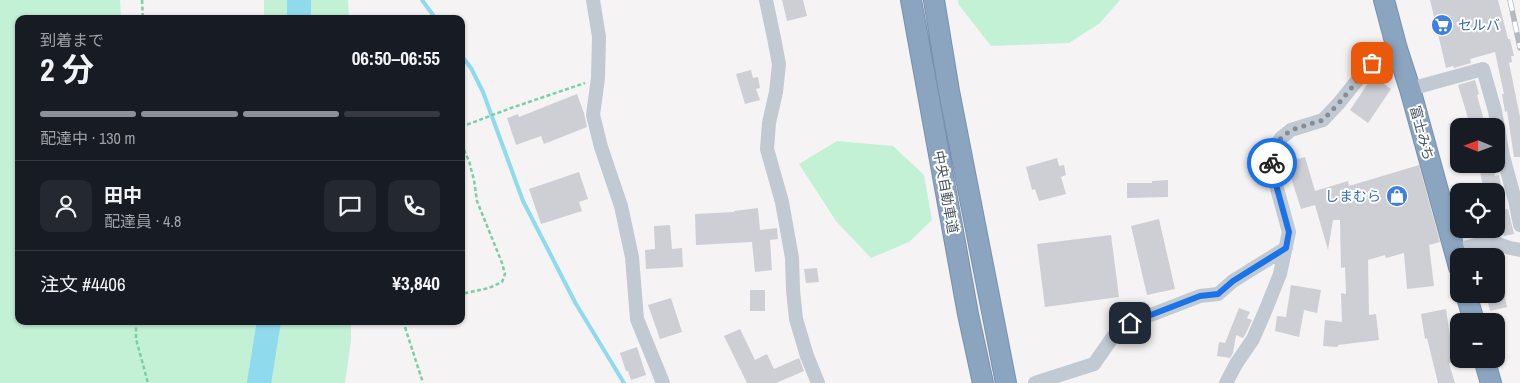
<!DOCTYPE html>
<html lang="ja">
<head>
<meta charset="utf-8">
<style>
	body { margin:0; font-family:"Archivo Narrow","Noto Sans JP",sans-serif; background:#242831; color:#f1f3f6; height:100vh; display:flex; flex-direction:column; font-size:19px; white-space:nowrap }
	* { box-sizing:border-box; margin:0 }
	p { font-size:16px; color:#9ea1a6 }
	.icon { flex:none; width:28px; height:28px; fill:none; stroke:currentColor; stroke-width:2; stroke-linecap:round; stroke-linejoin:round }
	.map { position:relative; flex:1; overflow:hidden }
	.panel { position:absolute; left:15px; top:15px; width:450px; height:310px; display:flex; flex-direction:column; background:#171b24; border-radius:10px; box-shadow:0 1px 4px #0004 }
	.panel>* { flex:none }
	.needle { width:32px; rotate:271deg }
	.tools { position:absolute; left:1450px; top:118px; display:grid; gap:10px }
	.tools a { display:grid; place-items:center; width:55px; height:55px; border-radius:10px; background:#171b24; box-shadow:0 1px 4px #0004; font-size:25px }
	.pin { position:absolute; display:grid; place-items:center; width:42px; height:42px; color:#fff; margin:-21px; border-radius:10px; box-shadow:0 2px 8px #0006 }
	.courier { position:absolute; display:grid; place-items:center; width:50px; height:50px; margin:-25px; border:4px solid #1a73e8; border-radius:50%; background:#fff; color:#222; box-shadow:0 1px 6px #0007 }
	.summary em { font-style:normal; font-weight:700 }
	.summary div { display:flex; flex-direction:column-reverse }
	.summary { display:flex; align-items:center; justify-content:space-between; height:85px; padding:0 25px }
	h1 { font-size:32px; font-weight:700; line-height:38px }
	.bar { display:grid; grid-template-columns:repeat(4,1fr); gap:8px 5px; align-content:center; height:60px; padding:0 25px }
	.bar i { height:6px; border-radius:4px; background:#363941 }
	.bar .selected { background:#8c9099 }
	.bar p { grid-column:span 4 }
	.line { display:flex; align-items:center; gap:12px; padding:0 25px; border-top:1px solid #363941 }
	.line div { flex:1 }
	.round { display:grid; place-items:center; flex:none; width:52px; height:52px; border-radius:10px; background:#242831 }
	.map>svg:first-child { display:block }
	.green { fill:#c3f1d5 }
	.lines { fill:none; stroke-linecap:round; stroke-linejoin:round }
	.stream { stroke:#90daee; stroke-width:4 }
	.river { stroke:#90daee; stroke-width:24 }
	.building { fill:#cdcfd5 }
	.highway-casing { stroke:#7690ad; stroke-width:22 }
	.path { stroke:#7ad0a6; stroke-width:2.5; stroke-dasharray:4 2.5; stroke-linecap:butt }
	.minor { stroke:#c1cad2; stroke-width:14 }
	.highway { stroke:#8ba5c1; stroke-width:20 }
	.rail-casing { stroke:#b5b8bd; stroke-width:5.5 }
	.rail { stroke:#fff; stroke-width:4; stroke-dasharray:11; stroke-linecap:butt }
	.done { stroke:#868d94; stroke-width:5; stroke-dasharray:0 9 }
	.route { stroke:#1a73e8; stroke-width:6 }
	.labels { text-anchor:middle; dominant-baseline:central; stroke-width:4; stroke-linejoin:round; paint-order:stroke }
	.shop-label { font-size:14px; fill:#366cbe; stroke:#fff; text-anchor:start }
	.street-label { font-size:14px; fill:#4a5661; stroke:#fff }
</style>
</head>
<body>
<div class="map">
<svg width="1520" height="383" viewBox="0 0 1520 383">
	<rect width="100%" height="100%" fill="#f5f3f3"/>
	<!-- green -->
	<path class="green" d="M0,0H120L121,19H19V321H351V341L345,383H0Z
		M264,0H348L349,19H264Z
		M958,0H1120L1100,23L1069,43L991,46L959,5Z
		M837,141L893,146L924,175L932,220L909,242L871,258L836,221L799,164Z"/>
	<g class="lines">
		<!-- stream -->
		<path class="stream" d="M422,0L436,19
			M461,55L471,68L483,92L523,201L576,304L624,383"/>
		<!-- river -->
		<path class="river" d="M299,0V19
			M259,383L269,321"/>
	</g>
	<!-- building -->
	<path class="building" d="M782,0H803L807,16L787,21Z
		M1430,0H1498L1508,39H1510L1514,56H1511L1512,62L1509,63L1520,117V157H1514L1507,111L1505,112L1502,94H1504L1495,52L1470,59L1471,63L1454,68L1453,66L1446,68Z
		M751,70L753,78L758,77L760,88L756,89L760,100L745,104L736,74Z
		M1373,76L1391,89L1368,123L1350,110Z
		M1475,80L1479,94L1477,95L1485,124L1479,126H1450L1449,124L1468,118L1458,85Z
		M577,94L584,113L587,127L544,144L541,136L516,145L507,118L518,114L519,117Z
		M1305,157L1315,191L1348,181L1349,186L1419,165L1440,242L1429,245L1434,286L1407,289L1404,253L1386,258L1385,255L1368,260L1369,315L1376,314L1379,340L1338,345V347L1323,346L1325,320L1342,322L1341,293L1346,294L1345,267L1341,268L1340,220H1333L1328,250L1315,205L1301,209L1286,162Z
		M1057,158L1059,166L1064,165L1066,175L1061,177L1066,194L1039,201L1035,189L1032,190L1026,167Z
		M1492,164L1495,176L1499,175L1502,191H1484L1479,167Z
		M579,172L588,199L579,202L582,211L541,224L529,189Z
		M1168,180V197L1127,198V183H1152V181Z
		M758,208L760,230L777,228L778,239L770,240L772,270L755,272L752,242L696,245L695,214L734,212V211Z
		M1508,209L1514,234L1504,236L1502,228L1496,229V211Z
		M1159,219L1175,289L1147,295L1131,226Z
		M670,225L672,249L682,248L683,267L646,269L645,250L655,249L654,226Z
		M1111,235L1119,297L1045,307L1037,244Z
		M817,268L819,282L806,283L804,269Z
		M1291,285L1321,290L1317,313L1304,310L1299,337L1275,331L1277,316L1286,317Z
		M750,290H765V311H750Z
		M1486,294H1504L1507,307L1490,311Z
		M671,298L682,332L660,339L648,305Z
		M1239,308L1250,312L1247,318L1252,320L1245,335L1243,338L1236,335L1233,353L1230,358L1217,356L1219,342L1225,343Z
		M1446,309L1452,350L1459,349V362L1449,363L1455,383H1438L1427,338L1425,339L1421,314Z
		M740,329L755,360L767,354L774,369L799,358L804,371L776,383H747L724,336Z
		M637,347L646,375L631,380L628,371H626L620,353Z"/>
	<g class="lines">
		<!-- highway casing -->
		<g class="highway-casing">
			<path id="highway" d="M911,0L968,314L983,383
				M934,0L949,91L1006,383
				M1384,0L1397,49L1410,89L1459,267
				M1466,294L1474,321
				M1484,359L1491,383"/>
		</g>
		<!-- path -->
		<path class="path" d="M142,0L143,19
			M461,127L511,108L585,83
			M461,144L469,161L474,180L477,201L502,263L505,274L502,282L489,288L461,294
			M136,321V339L148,383
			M403,321L423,383"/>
		<!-- minor -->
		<path class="minor" d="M593,0L599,37L598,78L593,115L601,147L621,206L632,257L637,319L663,383
			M766,0L774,38L779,64L776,92L769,123L767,149L782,202L792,258L793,290L796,319L807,356L818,383
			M1410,89L1483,69L1495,111L1503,156L1515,200L1520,225
			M1454,251L1490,241L1510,248L1520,250
			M1035,383L1094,364L1117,331L1130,323L1200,296L1218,294L1233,281L1286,248
			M1226,383L1236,364L1253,339L1266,309L1280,274L1289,232L1272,170V151L1281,138L1291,130L1323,120L1339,103L1371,63L1385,53L1397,49"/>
		<!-- highway -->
		<use href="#highway" class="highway"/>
		<!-- rail casing -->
		<g class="rail-casing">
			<path id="rail" d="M1510,0L1520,48"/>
		</g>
		<!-- rail -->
		<use href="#rail" class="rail"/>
	</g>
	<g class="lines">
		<!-- done -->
		<path class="done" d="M1272,163V151L1281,138L1291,130L1323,120L1339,103L1372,63"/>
		<!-- route -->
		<path class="route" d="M1130,323L1200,296L1218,294L1233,281L1286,248L1289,232L1272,170V163"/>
	</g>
	<!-- icons -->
	<defs>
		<g id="supermarket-disc" transform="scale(1.125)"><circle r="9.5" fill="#3f7fe0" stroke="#fff"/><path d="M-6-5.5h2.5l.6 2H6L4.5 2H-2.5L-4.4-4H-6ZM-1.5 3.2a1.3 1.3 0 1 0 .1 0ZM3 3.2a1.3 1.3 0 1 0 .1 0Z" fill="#fff"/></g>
		<g id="shop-disc" transform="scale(1.125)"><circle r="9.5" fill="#3f7fe0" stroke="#fff"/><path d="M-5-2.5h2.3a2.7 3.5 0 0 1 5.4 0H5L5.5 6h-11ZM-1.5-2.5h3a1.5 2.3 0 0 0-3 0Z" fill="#fff"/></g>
	</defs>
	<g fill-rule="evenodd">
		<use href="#supermarket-disc" x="1442" y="25"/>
		<use href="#shop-disc" x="1397" y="196"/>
	</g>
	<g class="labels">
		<!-- shop labels -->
		<g class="shop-label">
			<text x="1458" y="25">セルバ</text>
			<text x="1381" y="196" text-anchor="end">しまむら</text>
		</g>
		<!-- street labels -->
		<g class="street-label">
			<text transform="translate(1422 133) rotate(75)">富士みち</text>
			<text transform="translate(946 192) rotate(80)">中央自動車道</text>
		</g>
	</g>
</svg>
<div class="tools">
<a><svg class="needle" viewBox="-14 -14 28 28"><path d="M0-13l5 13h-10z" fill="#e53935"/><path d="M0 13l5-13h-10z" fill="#9ea1a6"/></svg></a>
<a><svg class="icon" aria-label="locate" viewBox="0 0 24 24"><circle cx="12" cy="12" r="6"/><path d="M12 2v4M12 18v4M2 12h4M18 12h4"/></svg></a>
<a>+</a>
<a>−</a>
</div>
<div class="pin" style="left:1372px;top:63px;background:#ea580c"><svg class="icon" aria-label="bag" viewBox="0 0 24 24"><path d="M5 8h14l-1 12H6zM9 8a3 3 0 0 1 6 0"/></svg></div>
<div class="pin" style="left:1130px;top:323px;background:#1f2937"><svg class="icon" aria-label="home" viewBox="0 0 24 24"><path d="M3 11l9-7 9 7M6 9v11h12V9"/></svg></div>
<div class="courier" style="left:1272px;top:163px"><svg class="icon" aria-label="bike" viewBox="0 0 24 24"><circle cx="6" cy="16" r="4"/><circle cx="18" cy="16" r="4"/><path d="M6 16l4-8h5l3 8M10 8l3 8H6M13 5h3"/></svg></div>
<section class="panel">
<div class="summary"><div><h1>2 分</h1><p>到着まで</p></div><em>06:50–06:55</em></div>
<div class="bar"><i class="selected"></i><i class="selected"></i><i class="selected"></i><i></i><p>配達中 · 130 m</p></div>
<div class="line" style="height:90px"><a class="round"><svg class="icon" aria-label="person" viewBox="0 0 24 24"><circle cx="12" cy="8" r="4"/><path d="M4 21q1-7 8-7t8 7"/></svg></a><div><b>田中</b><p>配達員 · 4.8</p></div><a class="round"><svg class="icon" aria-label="chat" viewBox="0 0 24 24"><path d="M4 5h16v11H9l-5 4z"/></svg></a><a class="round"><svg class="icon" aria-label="phone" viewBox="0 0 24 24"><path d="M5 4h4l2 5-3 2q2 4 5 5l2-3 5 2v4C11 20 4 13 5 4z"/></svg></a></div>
<div class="line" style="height:65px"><div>注文 #4406</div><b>¥3,840</b></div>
</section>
</div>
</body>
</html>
